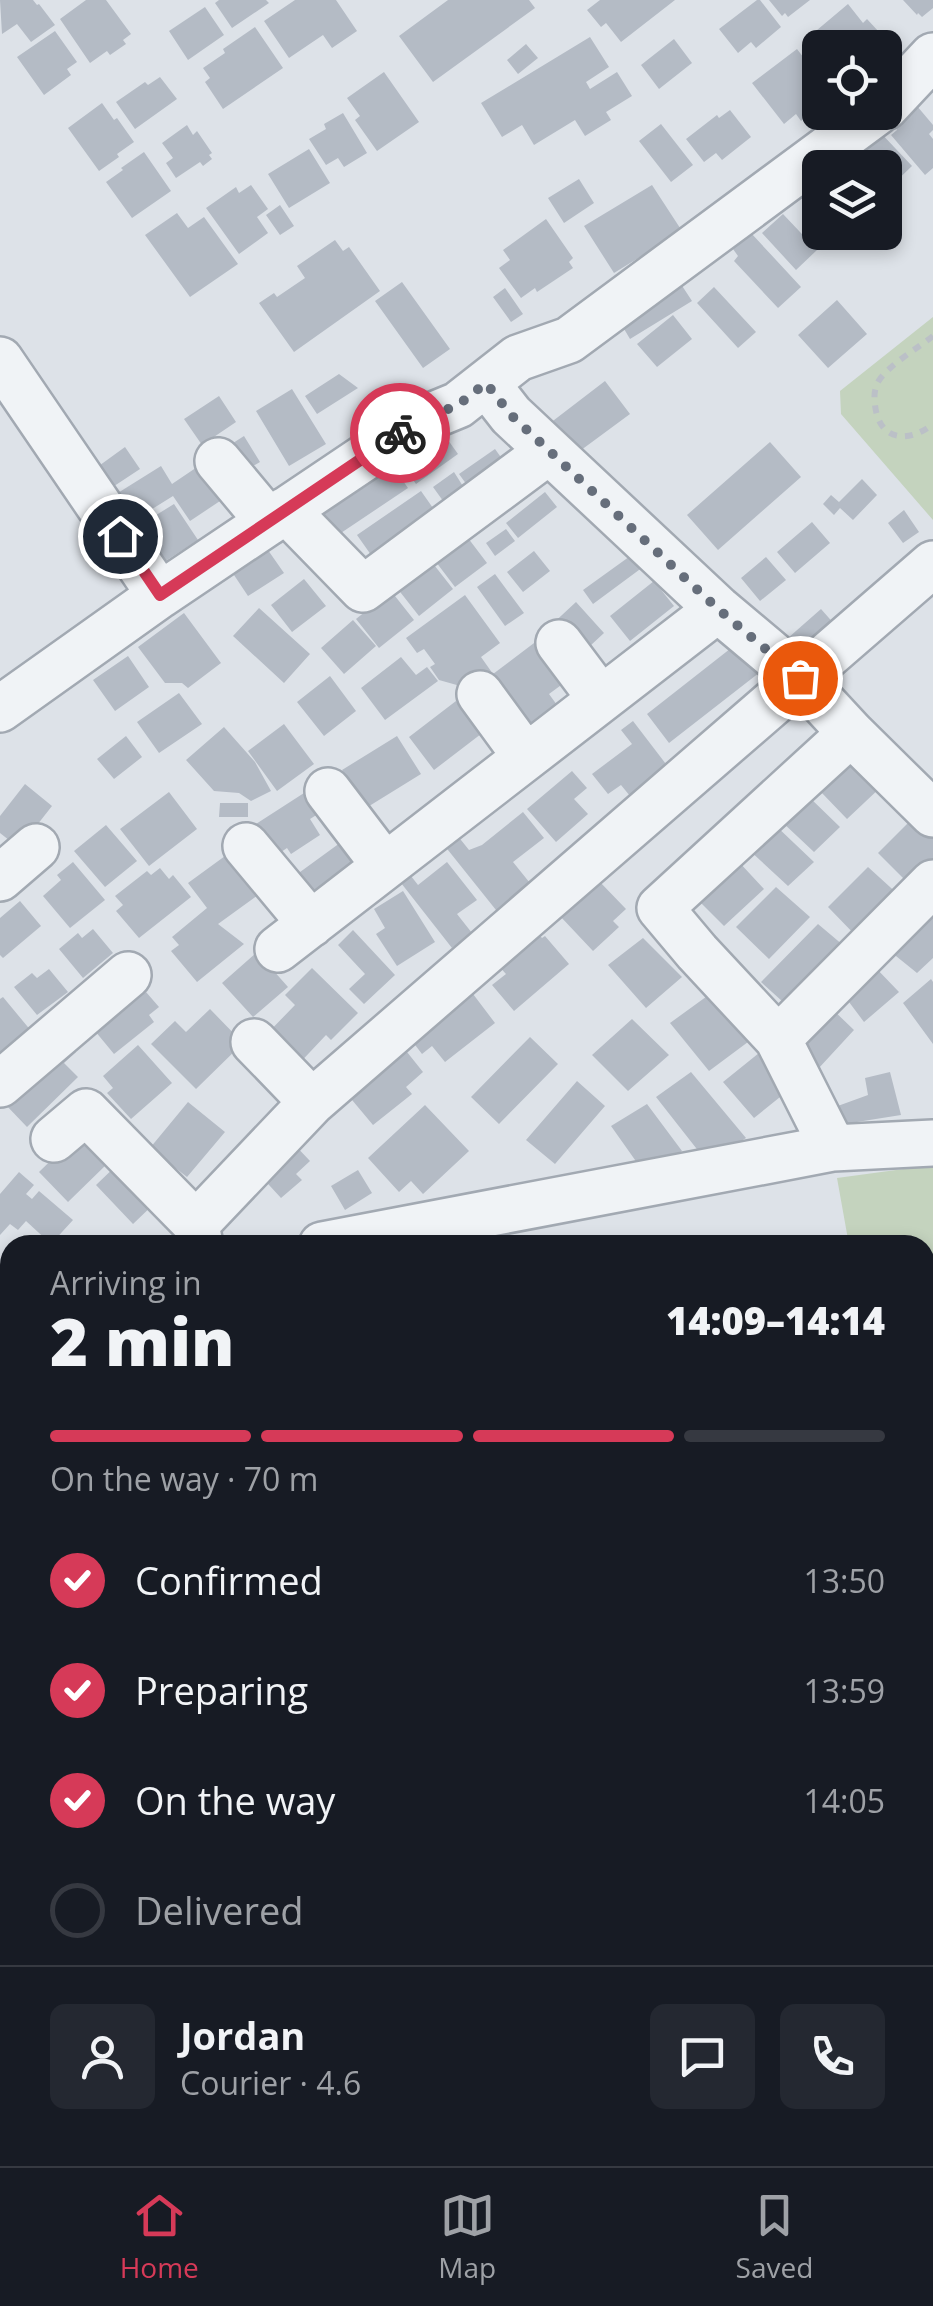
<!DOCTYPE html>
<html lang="en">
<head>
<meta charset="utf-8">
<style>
	body { margin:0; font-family:"Open Sans",sans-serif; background:#242831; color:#f1f3f6; height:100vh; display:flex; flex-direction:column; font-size:38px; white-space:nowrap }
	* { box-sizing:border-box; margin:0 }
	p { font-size:32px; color:#9ea1a6 }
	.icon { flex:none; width:55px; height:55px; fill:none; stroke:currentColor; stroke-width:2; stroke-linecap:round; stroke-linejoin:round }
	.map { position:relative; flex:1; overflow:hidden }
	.side { position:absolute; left:0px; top:1235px; width:935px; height:932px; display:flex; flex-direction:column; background:#171b24; border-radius:30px 30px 0 0; box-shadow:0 5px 15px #0003 }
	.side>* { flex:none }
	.buttons { position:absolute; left:802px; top:30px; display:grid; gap:20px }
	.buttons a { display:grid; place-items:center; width:100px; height:100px; border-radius:15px; background:#171b24; box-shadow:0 5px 15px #0003; font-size:50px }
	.pin { position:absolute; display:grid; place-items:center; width:85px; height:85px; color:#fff; margin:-42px; border:5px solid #fff; border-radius:50%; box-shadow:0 2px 10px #0007 }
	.courier { position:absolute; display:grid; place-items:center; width:100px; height:100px; margin:-50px; border:8px solid #d63a58; border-radius:50%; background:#fff; color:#222; box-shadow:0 2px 12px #0007 }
	.overview em { font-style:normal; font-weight:800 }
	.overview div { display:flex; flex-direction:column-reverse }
	.overview { display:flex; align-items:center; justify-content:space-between; height:170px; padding:0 50px }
	h1 { font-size:65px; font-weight:800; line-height:75px }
	.bar { display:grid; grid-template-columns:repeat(4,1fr); gap:15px 10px; align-content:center; height:120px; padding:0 50px }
	.bar i { height:12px; border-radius:8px; background:#363941 }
	.bar .on { background:#d63a58 }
	.bar p { grid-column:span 4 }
	.line { display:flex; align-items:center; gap:25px; padding:0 50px; border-top:2px solid #363941 }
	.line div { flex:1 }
	.round { display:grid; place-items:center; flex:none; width:105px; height:105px; border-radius:15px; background:#242831 }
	ol { padding:0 50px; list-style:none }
	li { display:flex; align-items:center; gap:30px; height:110px }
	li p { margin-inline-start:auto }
	li .icon { padding:10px; border-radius:50%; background:#d63a58; color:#fff; stroke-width:4 }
	li:last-child { color:#9ea1a6 }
	li i { width:55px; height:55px; border:5px solid #363941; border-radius:50% }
	.menu { display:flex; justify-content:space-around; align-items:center; height:140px; border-top:2px solid #363941; background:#171b24; font-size:28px; color:#9ea1a6 }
	.menu a { display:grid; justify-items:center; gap:5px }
	.menu .on { color:#d63a58 }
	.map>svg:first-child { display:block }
	.green { fill:#c4d3be }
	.building { fill:#b4bbc5 }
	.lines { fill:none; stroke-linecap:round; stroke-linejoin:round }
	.minor-casing { stroke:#a2a9b2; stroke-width:50 }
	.path { stroke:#bbc0c7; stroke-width:6; stroke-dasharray:8 8; stroke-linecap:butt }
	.minor { stroke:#f0f3f6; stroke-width:45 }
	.done { stroke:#666e7b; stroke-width:10; stroke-dasharray:0 18 }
	.route { stroke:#d63a58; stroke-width:12 }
</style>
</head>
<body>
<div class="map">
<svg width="933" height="2166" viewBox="0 0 933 2166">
	<rect width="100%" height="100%" fill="#dde2e8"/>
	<!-- green -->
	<path class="green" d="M933,317V520L841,414L840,391Z
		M933,1165V1306L925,1307V1245H849L837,1178Z"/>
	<!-- building -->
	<path class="building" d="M0,0H33L37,5L39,4L55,25L31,42L17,24L2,34Z
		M86,0H106L131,34L123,40L126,44L110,55L107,51L90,63L60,19Z
		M219,0H266L269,3L232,28L215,3Z
		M295,0H336L357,31L332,48L323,35L289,58L264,21Z
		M448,0H529L535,8L433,82L399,36Z
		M600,0H675L621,42L606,23L601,27L587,10Z
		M757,0H760L781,27L756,48L751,42L738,53L719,29Z
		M769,0H810L788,17L785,13L782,16Z
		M903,0H933V8L922,17L918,13L917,15Z
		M848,4L863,23L867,19L879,32L875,36L879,41L872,48H820V60L804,41Z
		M205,7L224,35L188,60L169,31Z
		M255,27L283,68L223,109L205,82L210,78L203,68L225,53L223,49Z
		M55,31L77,62L67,69L71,75L44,95L17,57Z
		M590,37L609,67L586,82L590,89L617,72L632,96L606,112L611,120L585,136L575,120L534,145L522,125L502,137L481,103Z
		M674,39L692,63L659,89L641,65Z
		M526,44L538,58L518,74L507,60Z
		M797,49L820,79V96L812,103L816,109L801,121L796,114L784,124L752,83Z
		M384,72L419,122L377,151L355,120L360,116L347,98Z
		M160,77L177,99L135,129L116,102L145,82L148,85Z
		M102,103L114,120L117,118L134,142L117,154L119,157L99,171L68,128Z
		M917,106L933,125V130L929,134L933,139V168L925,175L891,135L897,130L894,126Z
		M730,110L751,137L722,160L716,153L704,162L686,139L717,115L719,118Z
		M343,113L367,153L344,167L338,158L326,165L309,139L326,129L324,124Z
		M661,124L693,165L671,182L639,141Z
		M187,125L193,135L197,131L212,153L209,155L212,159L203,166L200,162L176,178L166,163L173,158L162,143Z
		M878,130L912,166L885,192V168H857L862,162L854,153Z
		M309,149L330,183L289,208L268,174Z
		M144,152L171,191L132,218L106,182L123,170L121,168Z
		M579,179L594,203L564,223L548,198Z
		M251,185L268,209L257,217L268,233L239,254L206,208L236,187L239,193Z
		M652,185L682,231L614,273L584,226Z
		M280,205L294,226L280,235L266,215Z
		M177,213L188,228L204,217L238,264L190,297L145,235Z
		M783,214L817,250L796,270L762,233Z
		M546,219L573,258L569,262L573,268L537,292L535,288L521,298L499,268L510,260L503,250Z
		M751,233L801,287L778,308L734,261L738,256L733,249Z
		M335,240L343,251L349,247L380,291L294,352L259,303L274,293L277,297L305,278L297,266Z
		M675,275L692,301L630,339L614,312Z
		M402,282L450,349L423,368L375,301Z
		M714,287L756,332L738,348L697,303Z
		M505,288L523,314L511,322L493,297Z
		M837,300L867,334L828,368L798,335Z
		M673,315L692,339L657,367L637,344Z
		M339,374L358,388L317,414L305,396Z
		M605,381L630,414L569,459L545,427Z
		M292,389L326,444L289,466L256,411Z
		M219,396L236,422L202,445L184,419Z
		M438,426L458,454L416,484L396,457Z
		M244,436L260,462L234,477L219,452Z
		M770,442L801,477L718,550L687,515Z
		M125,447L140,469L93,500L96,468Z
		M495,449L508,467L472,492L459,474Z
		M387,458L408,488L326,543L305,513Z
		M209,459L232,493L190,521L173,496L133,521L105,501L161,466L172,484Z
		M454,472L466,491L446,505L433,487Z
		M862,479L877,495L853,520L840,508L834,515L823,504L831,495L839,502Z
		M421,491L440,518L376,562L357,535Z
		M545,492L557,507L518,538L506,523Z
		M174,504L198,540L164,562L140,525Z
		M904,510L919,532L903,543L888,523Z
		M812,522L830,543L795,573L777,552Z
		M506,529L515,541L495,556L486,543Z
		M468,538L487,563L455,587L436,562Z
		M263,543L284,573L248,596L228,566Z
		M534,551L550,571L523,592L507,572Z
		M633,554L643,567L593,604L583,590Z
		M766,557L786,580L760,601L741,578Z
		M431,561L453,589L419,616L397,588Z
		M495,574L524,613L505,626L477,587Z
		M304,579L326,606L292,632L271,605Z
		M654,581L674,606L630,641L610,616Z
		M391,591L414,620L379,648L356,619Z
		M465,595L500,643L481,657L493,674L538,640L568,680L549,694L557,705L522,731L471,689L439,680L430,667L435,664L424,649L417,653L406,638Z
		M576,602L604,633L576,659L548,628Z
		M259,608L310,654L284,683L233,636Z
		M821,609L836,626L803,654L788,638Z
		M184,613L221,663L188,688L182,683H165L138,647Z
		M353,620L376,646L344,674L321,648Z
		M735,645L764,669L669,743L647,714Z
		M128,656L149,687L115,711L93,680Z
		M401,657L416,675L427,667L438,681L385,720L361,688Z
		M330,676L356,711L324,736L297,702Z
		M179,693L202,724L159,753L137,722Z
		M456,701L481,734L434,770L409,737Z
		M633,721L669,768L630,796L621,785L608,794L592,774L632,744L621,730Z
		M284,724L314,764L277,791L248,751Z
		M224,727L255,762L271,791L251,801L239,793L214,791L186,760Z
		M126,736L142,757L114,779L97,759Z
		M397,736L421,774L366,808L342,770Z
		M855,758L882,786L847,819L821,792Z
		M572,771L587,788L574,799L588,814L556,842L527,809Z
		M25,784L52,806L19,848L0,833V816Z
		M169,792L197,829L149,866L120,829Z
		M304,793L318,814L310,819L320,835L291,854L287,848L266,862L245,831Z
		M808,796L840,827L814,852L781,821Z
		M220,803H248V817H219Z
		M523,812L544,838L513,862L538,893L504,920L444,845L457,835L469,850L482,845Z
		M918,813L933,826V863L911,886L878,853Z
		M774,824L814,862L788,886L748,849Z
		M106,825L137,861L105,887L74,851Z
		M344,840L364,868L305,911L285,883Z
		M236,848L272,885L218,924L244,944L197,982L171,951L179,945L172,937L207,908L188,883Z
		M738,861L764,889L724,926L696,898Z
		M73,862L105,900L70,928L43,896L61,880L57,875Z
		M447,862L477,900L457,914L472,933L452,948L394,874L404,867L418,885Z
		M868,867L901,897L860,940L828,907Z
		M160,868L169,879L173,875L191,897L139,938L116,911L123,905L115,896L147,871L151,875Z
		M598,880L626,909L613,921L619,927L593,951L560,916Z
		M776,887L810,917L769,959L736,927Z
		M403,891L435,942L397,966L376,934L385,928L374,909Z
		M20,901L41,926L3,958L0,955V918Z
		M930,913L933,916V958L917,973L891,952Z
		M818,924L850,951L793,1011L761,982Z
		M93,929L113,953L83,978L59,949L78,933L82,938Z
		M353,930L395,975L364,1004L349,989L365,974L338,945Z
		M535,930L542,938L545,936L569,964L514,1011L492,985L506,974L496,963Z
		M643,938L682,977L646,1008L608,965Z
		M257,952L288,987L253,1017L222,983Z
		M873,965L899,992L864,1022L843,994Z
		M312,968L358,1013L331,1040L326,1035L294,1069L262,1039L295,1005L285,995Z
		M49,969L68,992L37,1015L14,987L32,973L37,978Z
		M931,979L933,982V1044L903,1003Z
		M470,990L495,1023L445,1062L432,1046L422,1054L409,1037Z
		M146,992L159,1007L149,1015L154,1022L114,1054L95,1031L127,993L134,1001Z
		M710,994L752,1039L709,1071L670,1023Z
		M3,997L32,1032L3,1057L0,1054V999Z
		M829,1006L854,1030L818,1069L794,1044Z
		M210,1009L243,1043L196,1089L151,1044L175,1021L186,1032Z
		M632,1019L669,1055L628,1091L592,1055Z
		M530,1037L558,1064L499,1124L471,1097Z
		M399,1042L423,1072L406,1087L412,1094L373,1125L342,1088Z
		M67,1043L76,1052L64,1063L78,1077L27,1127L5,1104Z
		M138,1045L172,1083L131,1119L107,1093L113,1088L103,1076Z
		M759,1053L790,1089L754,1118L723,1082Z
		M691,1072L746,1138L707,1162L656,1097Z
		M890,1072L901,1115L838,1125L835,1107L868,1095L865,1078Z
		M577,1081L605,1106L555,1164L526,1140Z
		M188,1102L225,1132L187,1177L150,1148Z
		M647,1104L682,1151L645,1174L611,1126Z
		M425,1105L469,1151L423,1194L411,1181L399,1192L368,1158Z
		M79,1133L108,1163L68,1202L39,1172Z
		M292,1142L310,1161L296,1174L302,1180L281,1198L258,1173Z
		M120,1162L158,1200L133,1224L96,1185Z
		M358,1170L372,1193L345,1210L331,1186Z
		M19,1172L34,1185L26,1194L32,1199L39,1191L73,1220L51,1244L26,1221L18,1230L10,1224L0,1235V1194Z
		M0,1628H2L10,1676V1704L0,1706Z"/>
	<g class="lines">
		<!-- minor casing -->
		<g class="minor-casing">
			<path id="minor" d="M885,107L933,56
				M0,360L160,595
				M486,383L511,415L718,609L800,678L851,733L933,814
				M218,461L269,522
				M286,510L363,589L549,451
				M559,643L601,699
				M480,694L526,757
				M0,709L160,595L419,421L458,405L518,358L569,340L877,112
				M328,791L385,866
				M246,846L311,924
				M0,878L36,847
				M278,949L718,609
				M778,1039L933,883
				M254,1042L312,1102
				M0,1084L128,975
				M54,1139L86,1112L196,1224L200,1245
				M833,1148L778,1039L697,952L660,908L851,733
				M196,1224L312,1102L933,564
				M322,1245L833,1148L933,1143
				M0,1296L10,1294"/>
		</g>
		<!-- path -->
		<path class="path" d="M933,336C918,348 887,366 878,382C874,390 874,397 875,405C879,441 908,444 933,424"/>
		<!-- minor -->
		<use href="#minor" class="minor"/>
	</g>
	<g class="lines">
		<!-- done -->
		<path class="done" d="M400,433L419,421L458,405L486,383L511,415L718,609L800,678"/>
		<!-- route -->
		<path class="route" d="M120,536L160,595L400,433"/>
	</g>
</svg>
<div class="buttons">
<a><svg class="icon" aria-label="locate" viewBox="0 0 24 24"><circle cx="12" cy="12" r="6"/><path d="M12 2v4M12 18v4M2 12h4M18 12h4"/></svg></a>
<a><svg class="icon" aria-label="layers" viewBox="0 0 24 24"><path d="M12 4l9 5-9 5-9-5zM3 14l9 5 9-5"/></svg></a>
</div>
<div class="pin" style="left:800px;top:678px;background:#ea580c"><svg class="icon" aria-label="bag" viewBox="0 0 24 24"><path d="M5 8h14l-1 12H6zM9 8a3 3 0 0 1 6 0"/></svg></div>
<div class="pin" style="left:120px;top:536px;background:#1f2937"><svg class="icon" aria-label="home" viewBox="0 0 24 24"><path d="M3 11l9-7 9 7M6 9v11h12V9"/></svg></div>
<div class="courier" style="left:400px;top:433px"><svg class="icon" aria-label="bike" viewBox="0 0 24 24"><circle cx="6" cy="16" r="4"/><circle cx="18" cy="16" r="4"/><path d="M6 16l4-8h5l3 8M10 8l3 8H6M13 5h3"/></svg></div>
<section class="side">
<div class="overview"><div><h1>2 min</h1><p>Arriving in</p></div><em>14:09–14:14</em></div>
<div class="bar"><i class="on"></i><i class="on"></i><i class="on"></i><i></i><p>On the way · 70 m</p></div>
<ol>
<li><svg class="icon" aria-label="check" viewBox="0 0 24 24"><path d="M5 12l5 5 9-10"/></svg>Confirmed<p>13:50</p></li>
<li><svg class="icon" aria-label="check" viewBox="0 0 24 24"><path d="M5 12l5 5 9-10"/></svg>Preparing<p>13:59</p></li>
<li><svg class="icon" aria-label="check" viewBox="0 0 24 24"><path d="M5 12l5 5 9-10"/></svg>On the way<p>14:05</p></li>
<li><i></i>Delivered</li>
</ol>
<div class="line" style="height:180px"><a class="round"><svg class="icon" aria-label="person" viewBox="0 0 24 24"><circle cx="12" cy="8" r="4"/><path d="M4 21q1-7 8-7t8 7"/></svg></a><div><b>Jordan</b><p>Courier · 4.6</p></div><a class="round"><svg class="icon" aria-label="chat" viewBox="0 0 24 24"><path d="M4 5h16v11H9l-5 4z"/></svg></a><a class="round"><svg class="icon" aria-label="phone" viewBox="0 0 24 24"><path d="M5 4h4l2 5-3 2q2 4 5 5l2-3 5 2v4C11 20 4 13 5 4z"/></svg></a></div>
</section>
</div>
<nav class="menu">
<a class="on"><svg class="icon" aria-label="home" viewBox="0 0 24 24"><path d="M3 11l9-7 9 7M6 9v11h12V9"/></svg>Home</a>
<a><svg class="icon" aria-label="map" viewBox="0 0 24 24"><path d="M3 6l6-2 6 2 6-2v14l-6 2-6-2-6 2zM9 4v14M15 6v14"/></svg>Map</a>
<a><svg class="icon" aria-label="saved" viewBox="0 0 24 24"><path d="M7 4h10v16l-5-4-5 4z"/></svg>Saved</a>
</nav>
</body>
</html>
